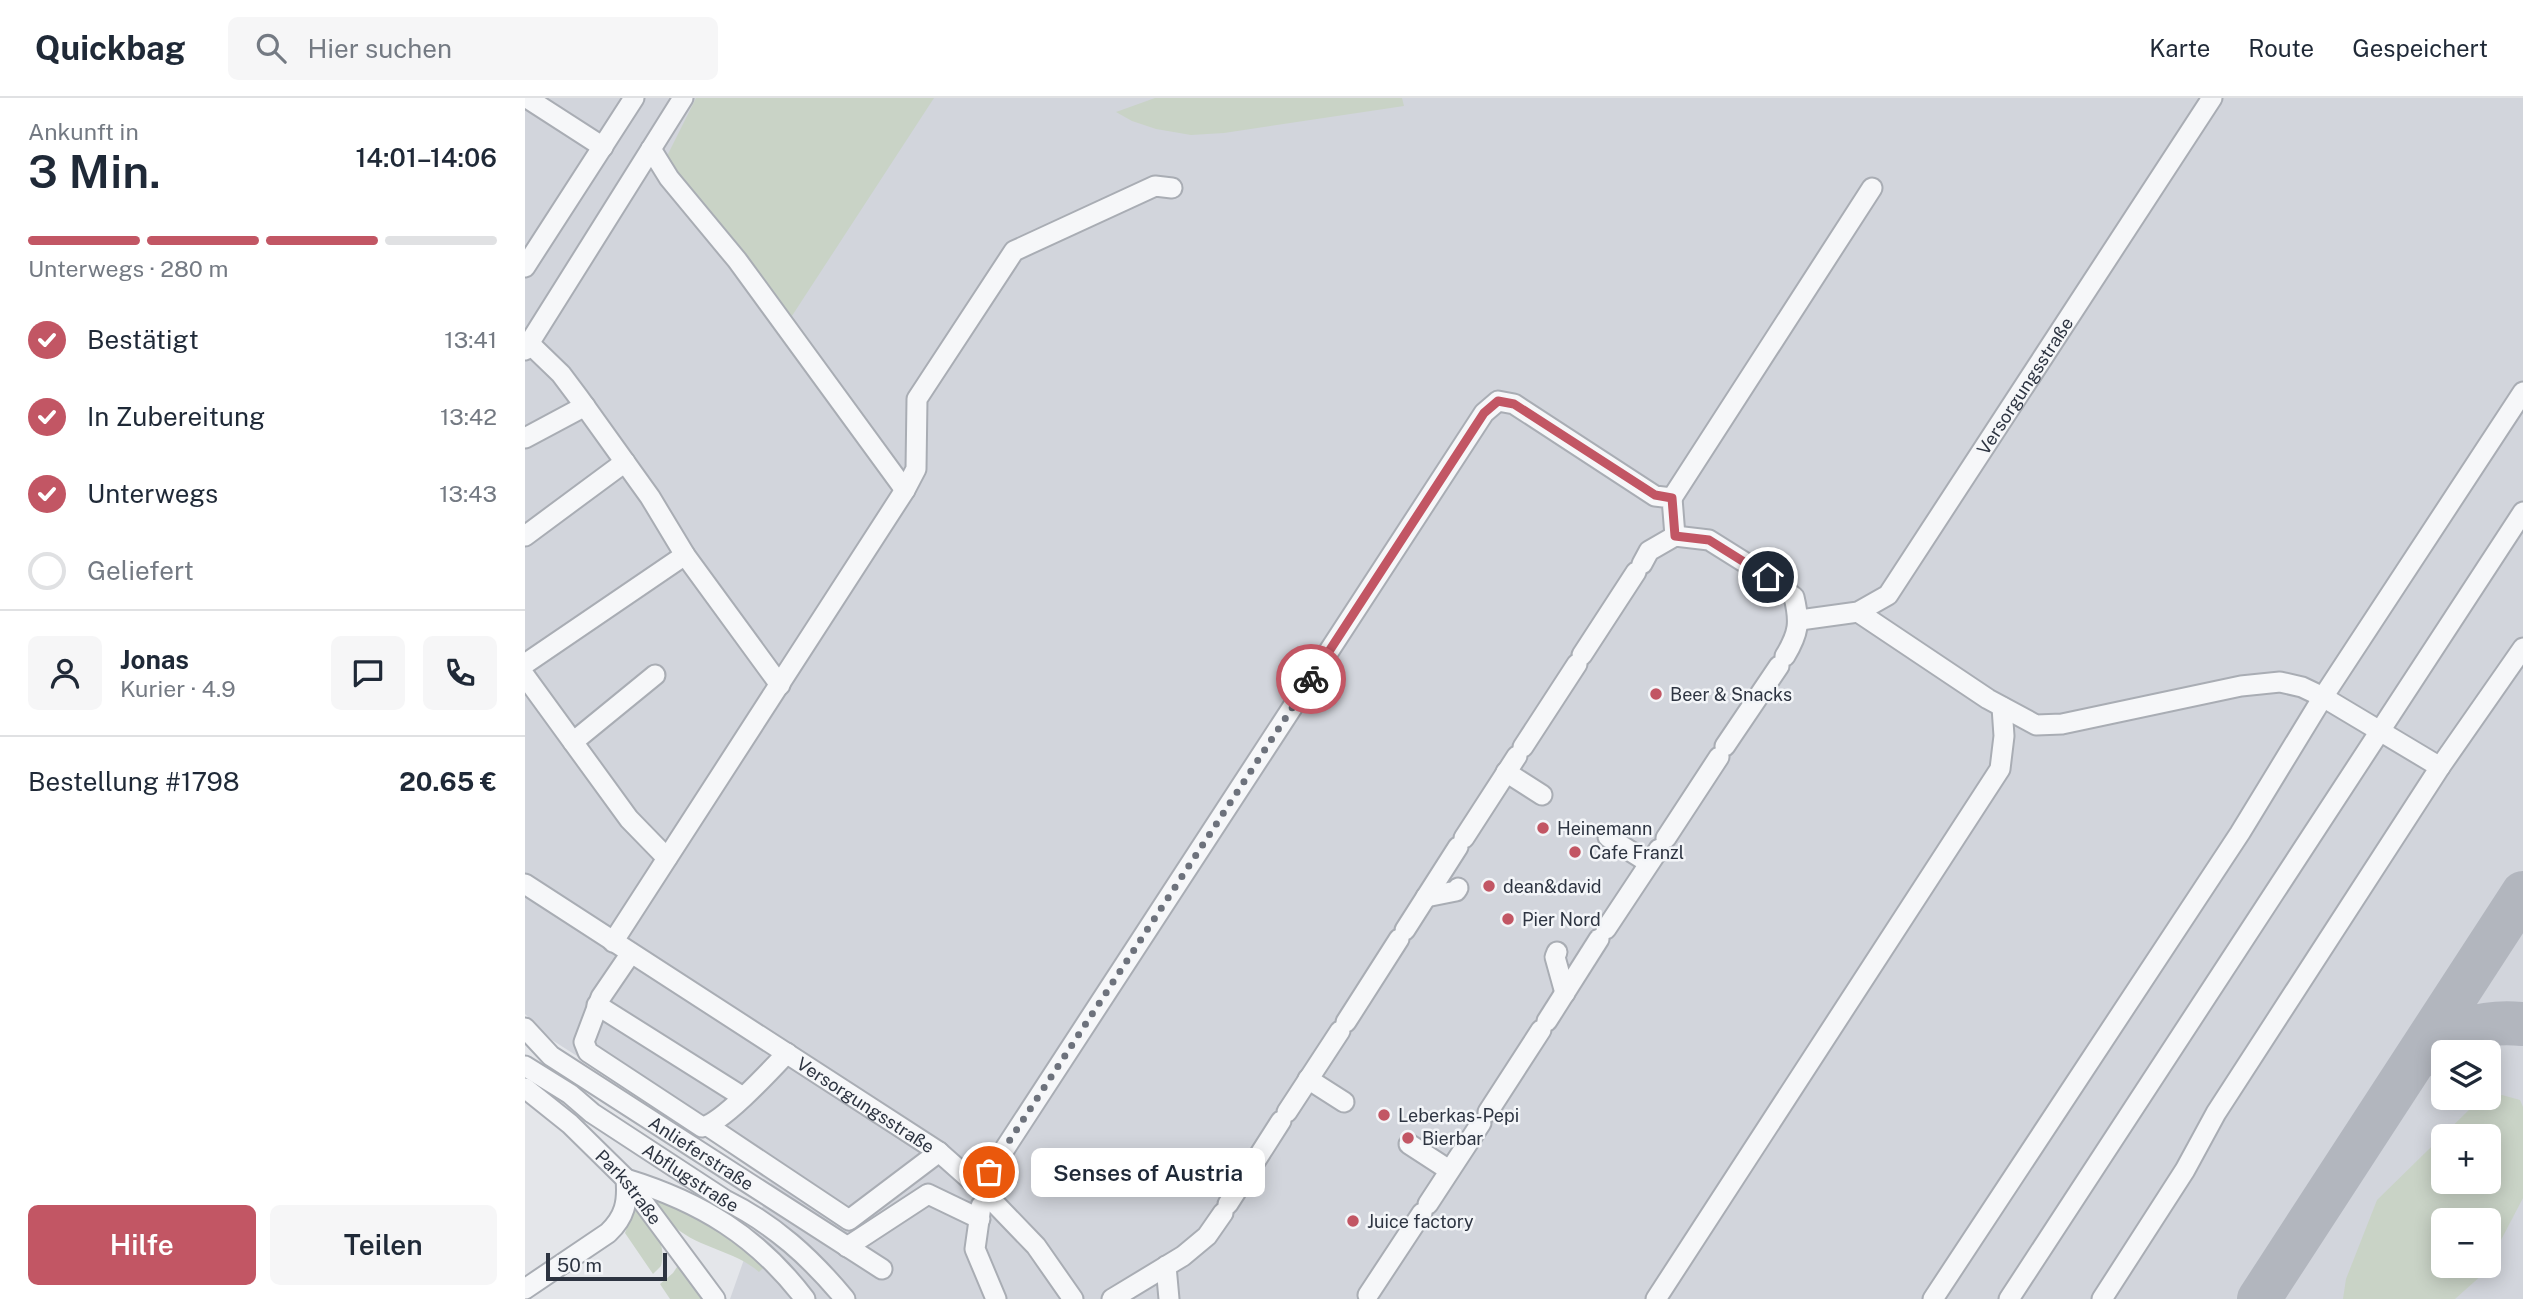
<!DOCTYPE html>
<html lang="de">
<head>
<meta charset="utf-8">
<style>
	body { margin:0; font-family:"Public Sans",sans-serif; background:#f6f6f7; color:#1f2937; height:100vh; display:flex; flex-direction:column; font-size:26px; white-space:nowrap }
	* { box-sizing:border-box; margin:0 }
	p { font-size:23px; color:#747a83 }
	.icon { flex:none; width:38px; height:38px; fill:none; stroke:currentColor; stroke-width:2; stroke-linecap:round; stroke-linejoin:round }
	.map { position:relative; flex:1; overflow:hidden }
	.drawer { display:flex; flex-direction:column; background:#fff; width:525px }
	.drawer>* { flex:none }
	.tools { position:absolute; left:1906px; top:942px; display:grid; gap:14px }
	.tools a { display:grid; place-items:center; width:70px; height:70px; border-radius:10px; background:#fff; box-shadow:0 4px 18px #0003; font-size:35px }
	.scale { position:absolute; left:21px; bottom:18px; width:121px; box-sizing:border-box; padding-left:7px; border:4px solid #2d3441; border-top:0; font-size:19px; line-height:24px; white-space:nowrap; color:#2d3441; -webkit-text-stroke:5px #f3f5f8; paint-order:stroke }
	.pin { position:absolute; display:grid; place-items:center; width:60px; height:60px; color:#fff; margin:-30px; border:4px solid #fff; border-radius:50%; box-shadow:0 2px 7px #0007 }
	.courier { position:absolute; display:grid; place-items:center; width:70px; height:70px; margin:-35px; border:5px solid #c25664; border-radius:50%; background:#fff; color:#222; box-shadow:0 2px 9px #0007 }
	.bubble { position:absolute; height:49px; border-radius:10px; background:#fff; box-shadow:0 4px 18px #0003; font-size:23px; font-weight:600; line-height:49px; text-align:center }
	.headline em { font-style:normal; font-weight:600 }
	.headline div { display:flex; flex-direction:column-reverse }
	.headline { display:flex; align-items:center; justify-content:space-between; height:119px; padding:0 28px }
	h1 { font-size:46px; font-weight:600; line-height:52px }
	.bar { display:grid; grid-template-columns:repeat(4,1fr); gap:10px 7px; align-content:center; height:84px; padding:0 28px }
	.bar i { height:9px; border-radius:5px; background:#e0e1e3 }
	.bar .on { background:#c25664 }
	.bar p { grid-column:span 4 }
	.line { display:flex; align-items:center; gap:18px; padding:0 28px; border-top:2px solid #e0e1e3 }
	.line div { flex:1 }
	.round { display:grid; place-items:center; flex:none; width:74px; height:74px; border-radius:10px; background:#f6f6f7 }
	ol { padding:0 28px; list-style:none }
	li { display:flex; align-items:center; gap:21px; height:77px }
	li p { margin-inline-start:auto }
	li .icon { padding:7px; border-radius:50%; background:#c25664; color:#fff; stroke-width:4 }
	li:last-child { color:#747a83 }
	li i { width:38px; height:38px; border:4px solid #e0e1e3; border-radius:50% }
	.cta { display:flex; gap:14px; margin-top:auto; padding:14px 28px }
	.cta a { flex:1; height:80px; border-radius:10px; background:#c25664; color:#fff; font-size:28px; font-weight:600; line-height:80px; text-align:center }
	.cta a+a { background:#f6f6f7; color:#1f2937 }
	header { display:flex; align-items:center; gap:42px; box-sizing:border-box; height:98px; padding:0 35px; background:#fff; border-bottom:2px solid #e0e1e3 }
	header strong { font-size:33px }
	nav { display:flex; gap:38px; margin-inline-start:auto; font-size:24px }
	.search { width:490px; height:63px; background:#f6f6f7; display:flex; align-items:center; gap:18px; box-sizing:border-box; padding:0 24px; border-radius:10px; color:#747a83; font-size:26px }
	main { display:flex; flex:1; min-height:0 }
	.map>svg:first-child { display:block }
	.built { fill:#d2d5dc; fill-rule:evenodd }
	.green { fill:#c9d3c6; fill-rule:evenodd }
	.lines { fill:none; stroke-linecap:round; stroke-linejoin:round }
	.taxiway { stroke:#b2b6be; stroke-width:44 }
	.minor-casing { stroke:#a9adb4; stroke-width:23 }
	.minor { stroke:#f6f7f9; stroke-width:19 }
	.done { stroke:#6d727c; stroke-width:7; stroke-dasharray:0 12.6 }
	.route { stroke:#c25664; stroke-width:9 }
	.poi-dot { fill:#c25664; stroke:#f3f5f8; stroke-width:2.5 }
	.labels { text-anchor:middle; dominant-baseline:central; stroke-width:5; stroke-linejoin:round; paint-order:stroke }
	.street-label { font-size:18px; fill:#2d3441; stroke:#f3f5f8 }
	.poi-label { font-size:18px; fill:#2d3441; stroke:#f3f5f8; text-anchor:start }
</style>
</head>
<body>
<header>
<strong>Quickbag</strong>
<div class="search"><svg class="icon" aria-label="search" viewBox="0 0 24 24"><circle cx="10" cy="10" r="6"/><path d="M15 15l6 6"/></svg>Hier suchen</div>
<nav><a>Karte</a><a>Route</a><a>Gespeichert</a></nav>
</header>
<main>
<section class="drawer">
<div class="headline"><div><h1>3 Min.</h1><p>Ankunft in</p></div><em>14:01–14:06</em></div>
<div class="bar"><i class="on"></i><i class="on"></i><i class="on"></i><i></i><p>Unterwegs · 280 m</p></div>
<ol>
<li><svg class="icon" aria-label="check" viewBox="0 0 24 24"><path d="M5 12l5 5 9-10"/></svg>Bestätigt<p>13:41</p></li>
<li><svg class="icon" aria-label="check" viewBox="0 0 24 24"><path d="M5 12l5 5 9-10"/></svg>In Zubereitung<p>13:42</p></li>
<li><svg class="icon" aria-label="check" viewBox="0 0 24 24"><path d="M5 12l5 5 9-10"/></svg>Unterwegs<p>13:43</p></li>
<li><i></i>Geliefert</li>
</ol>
<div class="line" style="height:126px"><a class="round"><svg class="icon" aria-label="person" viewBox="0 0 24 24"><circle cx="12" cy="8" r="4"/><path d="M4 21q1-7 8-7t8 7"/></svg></a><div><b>Jonas</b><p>Kurier · 4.9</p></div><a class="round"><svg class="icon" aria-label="chat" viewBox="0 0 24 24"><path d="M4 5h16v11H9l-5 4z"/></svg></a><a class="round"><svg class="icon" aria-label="phone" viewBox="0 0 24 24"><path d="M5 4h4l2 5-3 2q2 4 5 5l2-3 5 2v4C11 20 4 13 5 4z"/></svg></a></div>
<div class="line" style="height:91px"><div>Bestellung #1798</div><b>20.65 €</b></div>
<div class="cta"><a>Hilfe</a><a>Teilen</a></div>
</section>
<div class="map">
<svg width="1998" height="1201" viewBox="0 0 1998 1201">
	<rect width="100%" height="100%" fill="#e4e6ea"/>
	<!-- built -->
	<path class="built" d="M0,0H1998V1201H205L246,1085L193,1048L27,942L0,916ZM1918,954H1964V999H1918ZM1918,1038H1964V1083H1918ZM1918,1122H1964V1167H1918Z"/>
	<!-- green -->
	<path class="green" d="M171,0H409L263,224L152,82L142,58Z
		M630,0H877L879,8L699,35L666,37L631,31L607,23L591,14Z
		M1977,997L1995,1002L1998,1009V1100L1964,1165V1122H1918V1167H1962L1958,1176L1930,1201H1818L1821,1181L1852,1102L1950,1006ZM1918,1038H1964V1083H1918Z
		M126,1098C169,1113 206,1138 239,1169L234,1174C209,1152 175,1151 150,1129C140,1121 134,1109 126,1098Z
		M110,1105C124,1125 143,1142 136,1168L128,1176L100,1135Z
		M154,1166L181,1201H145L135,1186L148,1175Z"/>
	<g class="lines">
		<!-- taxiway -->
		<path class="taxiway" d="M1895,959C1922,932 1960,922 1998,926
			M1734,1201L1998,795"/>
		<!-- minor casing -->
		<g class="minor-casing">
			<g id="minor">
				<path d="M2,0L78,49"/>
				<path d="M126,51L144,80L212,162L380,392"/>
				<path d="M0,169L109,0"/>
				<path d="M5,246L36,276L54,300L125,399L160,457L255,587"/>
				<path d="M0,252L158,0"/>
				<path d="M0,340L60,308"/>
				<path d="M1147,400L1347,90"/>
				<path d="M0,438L100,364"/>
				<path d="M1117,466L1124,453L1150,438L1184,442L1243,479L1269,499C1275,524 1274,535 1260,558"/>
				<path d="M1333,514L1463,601L1511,627L1537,626L1716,588L1755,584L1777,589L1798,599L1915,669L1691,1015L1660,1072L1577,1201"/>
				<path id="s1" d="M1275,522L1333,514L1363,497L1687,0"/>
				<path d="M1057,557L1111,474"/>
				<path d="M0,566L160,457"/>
				<path d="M0,578L104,721L142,760"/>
				<path d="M48,644L130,577"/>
				<path d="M1200,648L1254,568"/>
				<path d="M998,649L1052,566"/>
				<path d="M1915,669L1998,550"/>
				<path d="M981,674L1017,697"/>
				<path d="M1083,739L1124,765"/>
				<path d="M939,740L992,658"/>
				<path d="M1141,740L1194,659"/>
				<path id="s2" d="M0,786L414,1054L458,1093L464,1075L959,315L973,303L989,306L1130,398L1147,400L1150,438"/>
				<path d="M901,799L931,793L933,790"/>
				<path d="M1081,831L1134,751"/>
				<path d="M880,832L933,749"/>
				<path d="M88,844L380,392L391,371L392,301L489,153L630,88L647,90"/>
				<path d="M1032,854L1030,859L1040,895"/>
				<path d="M106,855L76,899L59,944L63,954L177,1029C197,1025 246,972 262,955"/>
				<path d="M72,907L218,999"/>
				<path d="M1022,923L1074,841"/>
				<path d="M821,924L874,841"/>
				<path id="s3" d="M0,930L26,958L357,1171"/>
				<path id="s4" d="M0,968L45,996L67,1015L200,1102C249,1126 286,1160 320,1201"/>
				<path d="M783,981L819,1004"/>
				<path id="s5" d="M0,990L45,1026L101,1081L190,1201"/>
				<path d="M762,1014L815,933"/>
				<path d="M963,1014L1016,932"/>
				<path d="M183,1028L324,1122L414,1054"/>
				<path d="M884,1046L924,1072"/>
				<path d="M101,1081C176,1104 232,1138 280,1201"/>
				<path d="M458,1093L511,1148L548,1201"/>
				<path d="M703,1106L756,1023"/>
				<path d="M903,1106L956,1025"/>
				<path d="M456,1108L450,1151L471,1201"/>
				<path d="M322,1149L403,1096L455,1121"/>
				<path d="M641,1168L644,1201"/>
				<path d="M0,1191L83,1135C100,1119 103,1104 101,1081"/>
				<path d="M843,1197L897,1115"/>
				<path d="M587,1201L658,1158L682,1138L698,1115"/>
				<path d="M1131,1201L1475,671L1479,638L1477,609"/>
				<path d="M1408,1201L1715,735L1798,599L1998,294"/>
				<path d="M1484,1201L1998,414"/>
			</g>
		</g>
		<!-- minor -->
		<use href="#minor" class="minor"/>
	</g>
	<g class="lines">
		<!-- done -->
		<path class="done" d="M464,1074L786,581"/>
		<!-- route -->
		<path class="route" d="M786,581L959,315L973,303L989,306L1130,397L1147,400L1150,438L1184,442L1243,479"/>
	</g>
	<!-- markers -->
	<g class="poi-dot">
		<circle cx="1131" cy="596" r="7"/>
		<circle cx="1018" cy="730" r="7"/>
		<circle cx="1050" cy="754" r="7"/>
		<circle cx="964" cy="788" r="7"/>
		<circle cx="983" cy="821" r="7"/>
		<circle cx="859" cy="1017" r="7"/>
		<circle cx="883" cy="1040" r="7"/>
		<circle cx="828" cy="1123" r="7"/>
	</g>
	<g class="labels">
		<!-- street labels -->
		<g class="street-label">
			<text stroke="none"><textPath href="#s1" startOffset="343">Versorgungsstraße</textPath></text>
			<text stroke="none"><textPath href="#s2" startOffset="406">Versorgungsstraße</textPath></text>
			<text stroke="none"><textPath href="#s3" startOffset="217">Anlieferstraße</textPath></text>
			<text stroke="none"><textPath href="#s4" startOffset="200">Abflugstraße</textPath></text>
			<text stroke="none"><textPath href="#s5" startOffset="144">Parkstraße</textPath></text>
		</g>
		<!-- poi labels -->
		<g class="poi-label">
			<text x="1145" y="596">Beer &amp; Snacks</text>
			<text x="1032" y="730">Heinemann</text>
			<text x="1064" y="754">Cafe Franzl</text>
			<text x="978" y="788">dean&amp;david</text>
			<text x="997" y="821">Pier Nord</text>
			<text x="873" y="1017">Leberkas-Pepi</text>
			<text x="897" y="1040">Bierbar</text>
			<text x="842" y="1123">Juice factory</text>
		</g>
	</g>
</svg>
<div class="tools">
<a><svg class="icon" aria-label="layers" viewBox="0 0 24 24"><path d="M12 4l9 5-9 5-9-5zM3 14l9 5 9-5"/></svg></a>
<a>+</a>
<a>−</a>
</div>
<div class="scale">50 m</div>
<div class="pin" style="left:464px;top:1074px;background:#ea580c"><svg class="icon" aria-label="bag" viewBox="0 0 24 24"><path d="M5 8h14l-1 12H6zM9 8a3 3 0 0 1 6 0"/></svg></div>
<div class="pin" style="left:1243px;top:479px;background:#1f2937"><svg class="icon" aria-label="home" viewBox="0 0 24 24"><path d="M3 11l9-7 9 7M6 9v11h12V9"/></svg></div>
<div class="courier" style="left:786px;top:581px"><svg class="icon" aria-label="bike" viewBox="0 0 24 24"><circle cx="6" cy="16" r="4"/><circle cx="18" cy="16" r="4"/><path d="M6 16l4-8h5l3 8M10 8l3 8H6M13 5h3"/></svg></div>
<div class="bubble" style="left:506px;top:1050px;width:234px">Senses of Austria</div>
</div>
</main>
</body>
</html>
